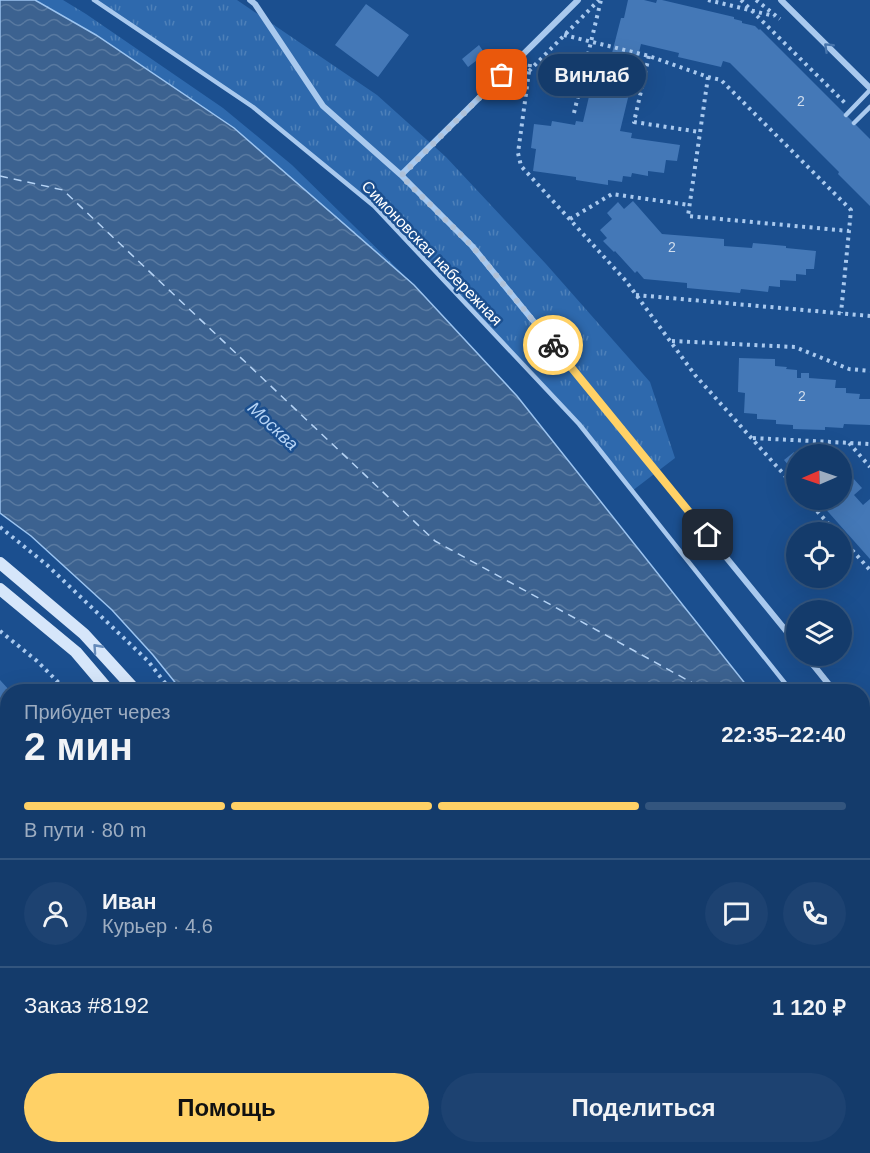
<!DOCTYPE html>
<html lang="ru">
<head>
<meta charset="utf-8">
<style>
	body { margin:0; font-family:Helvetica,sans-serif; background:#1d4271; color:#f1f3f6; height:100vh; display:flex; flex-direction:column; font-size:22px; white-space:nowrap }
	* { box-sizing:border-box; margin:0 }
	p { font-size:20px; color:#9dadc1 }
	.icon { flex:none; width:33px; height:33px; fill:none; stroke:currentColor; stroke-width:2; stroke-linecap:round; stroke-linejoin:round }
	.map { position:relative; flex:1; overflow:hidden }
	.drawer { position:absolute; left:0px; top:684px; width:870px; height:470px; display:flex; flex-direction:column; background:#143b6b; border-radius:24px 24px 0 0; box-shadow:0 6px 24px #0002,0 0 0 2px #33557e }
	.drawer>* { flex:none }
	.needle { width:39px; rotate:268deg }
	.tools { position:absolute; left:786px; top:444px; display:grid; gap:12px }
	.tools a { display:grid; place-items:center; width:66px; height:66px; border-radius:50%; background:#143b6b; box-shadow:0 6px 24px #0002,0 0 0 2px #33557e; font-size:30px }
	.pin { position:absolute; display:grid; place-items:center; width:51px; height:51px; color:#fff; margin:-26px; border-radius:12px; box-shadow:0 3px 9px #0006 }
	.courier { position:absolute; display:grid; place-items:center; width:60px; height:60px; margin:-30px; border:4px solid #ffd166; border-radius:50%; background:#fff; color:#222; box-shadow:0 2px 8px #0007 }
	.bubble { position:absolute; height:42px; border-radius:21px; background:#143b6b; box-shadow:0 6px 24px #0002,0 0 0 2px #33557e; font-size:20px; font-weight:600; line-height:42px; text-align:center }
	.headline em { font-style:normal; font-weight:600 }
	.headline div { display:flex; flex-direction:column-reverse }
	.headline { display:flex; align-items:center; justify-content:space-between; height:102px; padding:0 24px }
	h1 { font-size:39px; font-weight:600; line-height:45px }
	.bar { display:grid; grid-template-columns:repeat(4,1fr); gap:9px 6px; align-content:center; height:72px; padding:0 24px }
	.bar i { height:8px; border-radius:4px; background:#33557e }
	.bar .selected { background:#ffd166 }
	.bar p { grid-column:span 4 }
	.line { display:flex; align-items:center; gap:15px; padding:0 24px; border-top:2px solid #33557e }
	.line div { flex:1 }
	.round { display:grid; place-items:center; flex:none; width:63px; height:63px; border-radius:32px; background:#1d4271 }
	.button { display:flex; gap:12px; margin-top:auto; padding:12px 24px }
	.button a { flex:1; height:69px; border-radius:36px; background:#ffd166; color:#111; font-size:24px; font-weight:600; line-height:69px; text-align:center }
	.button a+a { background:#1d4271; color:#f1f3f6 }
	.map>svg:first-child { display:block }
	.grass { fill:url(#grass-tufts) }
	.water { fill:url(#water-waves); stroke:#9cc4f0; stroke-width:1.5 }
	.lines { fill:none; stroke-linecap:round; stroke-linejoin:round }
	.ferry { stroke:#b5d3f5; stroke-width:1.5; stroke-dasharray:8 6; stroke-linecap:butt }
	.building { fill:#4478b7 }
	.path { stroke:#a9c9ee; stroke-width:4; stroke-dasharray:3 4.5; stroke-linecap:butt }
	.service { stroke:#a9c9ee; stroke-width:4.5 }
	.minor { stroke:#a9c9ee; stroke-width:6 }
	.secondary { stroke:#d6e6fa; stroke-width:12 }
	.oneway { stroke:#4674ac }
	.oneway2 { stroke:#668bba }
	.done { stroke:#afc1d8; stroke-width:6; stroke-dasharray:0 10.8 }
	.route { stroke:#ffd166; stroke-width:8 }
	.labels { text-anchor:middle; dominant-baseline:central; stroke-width:5; stroke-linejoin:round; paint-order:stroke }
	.number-label { font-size:14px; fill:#d0dded }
	.street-label { font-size:16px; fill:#fff; stroke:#1b4f8f }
	.water-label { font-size:18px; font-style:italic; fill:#b5d3f5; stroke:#1b4f8f }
</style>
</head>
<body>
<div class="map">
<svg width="870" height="1153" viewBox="0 0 870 1153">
	<defs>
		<pattern id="grass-tufts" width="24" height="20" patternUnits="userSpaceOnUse" patternTransform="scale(1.5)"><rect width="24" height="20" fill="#2e69ad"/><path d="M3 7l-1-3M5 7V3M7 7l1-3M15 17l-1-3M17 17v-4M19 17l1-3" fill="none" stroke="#4d80b9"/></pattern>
		<pattern id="water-waves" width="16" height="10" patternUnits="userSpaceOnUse" patternTransform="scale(1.5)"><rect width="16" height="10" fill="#3c6290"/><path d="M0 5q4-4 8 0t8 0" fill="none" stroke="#597aa1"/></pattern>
	</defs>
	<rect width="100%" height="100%" fill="#1b4f8f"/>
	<!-- grass -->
	<path class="grass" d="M35,0H63L86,14L223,108L292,165L414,285L234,128L96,35Z
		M94,0H237L377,95L446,157L546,264L650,382L675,458L632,491L579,424L374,206L253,107Z"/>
	<!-- water -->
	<path class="water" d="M0,0H35L96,35L234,128L414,285L517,396L751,691H182L153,655L112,610L31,536L0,513Z
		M863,832L870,842V1153H541L536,1146H862Z"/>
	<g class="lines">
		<!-- ferry -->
		<path class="ferry" d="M0,176L63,190L435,541L709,692
			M862,1078L870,1085"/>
	</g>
	<!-- building -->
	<path class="building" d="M628,0H644L656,3L657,0H662L734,17V19L742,21V23L755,26L759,30L760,29L870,139V206L838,174L839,172L730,63L723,61L721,67L678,57L679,53L641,44L620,131L632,133L631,138L680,145L677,161L666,160L664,173L648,171V176L632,173L631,177L623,176L622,182L608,180V185L576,180V177L533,171L536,149L531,148L534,124L551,126L552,121L575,125L576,121L583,122L599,54L611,57L621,18H624Z
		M366,4L409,35L378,77L335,45Z
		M479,45L485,54L468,67L462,59Z
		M633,201L662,234L724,239V246L752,248L753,243L786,246V248L816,251L814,269H806V275L796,274V281L780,280V287L769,286L768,292L741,289L740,293L687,288V283L644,279L637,271L635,273L615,251L614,252L603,241L607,238L600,230L612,219L607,213L618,202L624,209Z
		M739,358L775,359V366L787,367L786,369L797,370V378H801V373H809V378L836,380L835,388H846V393L860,394L859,399H870V425L844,424L843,428L825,427V430L793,429V425L776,424V420L757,419V414L744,413L745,393L738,392Z
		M794,452L796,455V474L784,460Z
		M842,466L862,488L854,495L863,505L870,499V559L822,505L824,504L820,500H842Z
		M0,680L11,692H8V738L0,731Z
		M8,1001V1058L0,1053V1013Z
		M0,1061L8,1066V1146H85L95,1153H0Z
		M125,1146H201L206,1153H121Z
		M333,1146H383L389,1153H338Z"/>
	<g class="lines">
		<!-- path -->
		<path class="path" d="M708,0L774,16
			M741,0L845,103
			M756,0L780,19
			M564,35L649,56L708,77L721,80L851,210L841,313
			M649,56L634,122L700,132
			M530,64L518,153L521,166L626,281L695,375L796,488
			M529,71L599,0
			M708,77L688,216L849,231
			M574,113L601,0
			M570,219L612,194L689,205
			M636,295L870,316
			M672,341L795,347L849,369L870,371
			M753,438L870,444
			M849,443L870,467
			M807,500L836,532
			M0,527L47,565L148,661L172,692
			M842,539L870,570
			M0,631L37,661L68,692
			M0,957L8,947
			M439,1146L445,1153
			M524,1146L529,1153"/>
		<!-- service -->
		<path class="service" d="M94,0L253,107L374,206L579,424L792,692
			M846,115L870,90
			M854,123L870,107
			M0,763L8,770
			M862,780L870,790
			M0,897L8,890
			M0,988L8,977
			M317,1146L323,1153"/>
		<!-- minor -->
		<path class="minor" d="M250,0L255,4L323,106L401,175L472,246L796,643
			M781,0L870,88
			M401,175L578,0
			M806,656L835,692
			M862,716L870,721"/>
		<!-- secondary -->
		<path class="secondary" d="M0,563L84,634L137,692
			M0,589L76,652L110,692
			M464,1146L470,1153
			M494,1146L499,1153"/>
	</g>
	<!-- one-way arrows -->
	<defs><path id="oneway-chevron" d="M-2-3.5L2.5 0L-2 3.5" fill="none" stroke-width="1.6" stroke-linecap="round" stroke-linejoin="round" transform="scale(1.5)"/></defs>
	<use class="oneway" href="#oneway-chevron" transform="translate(828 47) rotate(-136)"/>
	<use class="oneway2" href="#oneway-chevron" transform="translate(97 648) rotate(-132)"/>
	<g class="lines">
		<!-- done -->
		<path class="done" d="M502,75L401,176L472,246L553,345"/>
		<!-- route -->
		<path class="route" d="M553,345L708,535"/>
	</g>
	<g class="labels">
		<!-- number labels -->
		<g class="number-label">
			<text x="801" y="101">2</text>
			<text x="672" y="247">2</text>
			<text x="802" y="396">2</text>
		</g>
		<!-- street labels -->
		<g class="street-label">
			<text transform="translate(432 253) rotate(46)">Симоновская набережная</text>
		</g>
		<!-- water labels -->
		<g class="water-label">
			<text transform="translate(273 426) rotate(43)">Москва</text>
		</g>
	</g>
</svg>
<div class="tools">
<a><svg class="needle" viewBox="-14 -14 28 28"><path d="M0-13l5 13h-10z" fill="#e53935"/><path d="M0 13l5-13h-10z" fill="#9dadc1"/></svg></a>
<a><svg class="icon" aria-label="locate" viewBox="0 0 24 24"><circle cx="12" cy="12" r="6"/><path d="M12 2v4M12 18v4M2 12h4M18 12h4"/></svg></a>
<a><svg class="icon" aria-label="layers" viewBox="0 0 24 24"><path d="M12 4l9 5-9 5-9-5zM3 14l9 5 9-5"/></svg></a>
</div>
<div class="pin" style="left:502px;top:75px;background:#ea580c"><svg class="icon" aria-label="bag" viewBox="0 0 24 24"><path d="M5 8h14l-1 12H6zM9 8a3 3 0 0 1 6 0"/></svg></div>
<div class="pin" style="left:708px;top:535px;background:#1f2937"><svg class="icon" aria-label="home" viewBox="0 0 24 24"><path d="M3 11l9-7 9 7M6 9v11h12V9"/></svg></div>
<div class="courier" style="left:553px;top:345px"><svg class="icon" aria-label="bike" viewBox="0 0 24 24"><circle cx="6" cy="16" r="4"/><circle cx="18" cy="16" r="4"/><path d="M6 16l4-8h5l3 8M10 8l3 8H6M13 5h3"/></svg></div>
<div class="bubble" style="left:538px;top:54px;width:108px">Винлаб</div>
<section class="drawer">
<div class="headline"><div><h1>2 мин</h1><p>Прибудет через</p></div><em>22:35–22:40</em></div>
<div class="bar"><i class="selected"></i><i class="selected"></i><i class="selected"></i><i></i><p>В пути · 80 m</p></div>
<div class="line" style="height:108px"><a class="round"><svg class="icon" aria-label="person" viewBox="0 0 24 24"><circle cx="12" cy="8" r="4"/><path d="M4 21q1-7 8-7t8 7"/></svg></a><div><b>Иван</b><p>Курьер · 4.6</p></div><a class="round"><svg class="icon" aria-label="chat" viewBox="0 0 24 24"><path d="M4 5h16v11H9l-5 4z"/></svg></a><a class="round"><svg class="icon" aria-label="phone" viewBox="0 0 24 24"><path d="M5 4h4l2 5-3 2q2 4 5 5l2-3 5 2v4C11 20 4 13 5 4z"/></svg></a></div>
<div class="line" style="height:78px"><div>Заказ #8192</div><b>1 120 ₽</b></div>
<div class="button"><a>Помощь</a><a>Поделиться</a></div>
</section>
</div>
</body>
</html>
